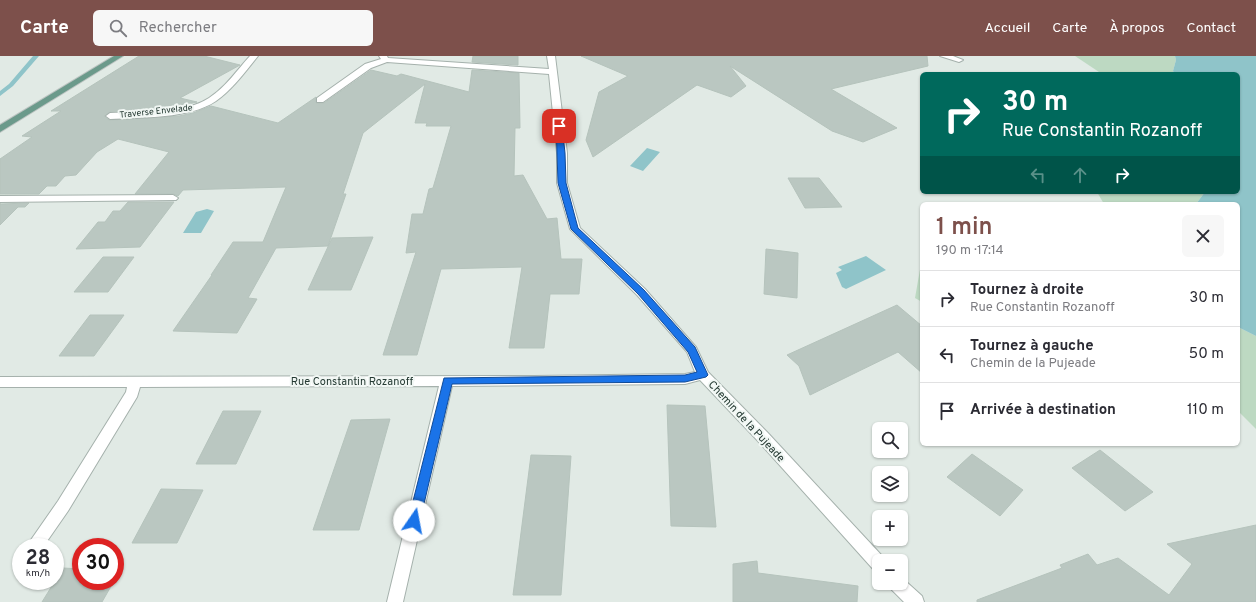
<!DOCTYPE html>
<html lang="fr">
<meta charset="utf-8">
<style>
:root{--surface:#fff;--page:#f7f7f7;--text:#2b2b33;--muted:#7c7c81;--line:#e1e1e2;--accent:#7d504b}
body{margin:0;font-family:Overpass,sans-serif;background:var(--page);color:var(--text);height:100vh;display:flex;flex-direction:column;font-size:15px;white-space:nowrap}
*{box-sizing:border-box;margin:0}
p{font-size:13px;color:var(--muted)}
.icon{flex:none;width:22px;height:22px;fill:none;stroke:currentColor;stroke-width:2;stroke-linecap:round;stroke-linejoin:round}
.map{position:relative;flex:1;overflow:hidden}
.side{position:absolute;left:920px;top:146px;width:320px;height:244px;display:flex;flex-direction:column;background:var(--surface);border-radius:6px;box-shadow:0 1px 3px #0004}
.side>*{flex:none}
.guide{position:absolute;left:920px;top:16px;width:320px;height:122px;border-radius:6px;box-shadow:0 1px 3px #0004;background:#00695c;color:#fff;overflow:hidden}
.controls{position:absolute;left:872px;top:366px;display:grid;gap:8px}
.controls a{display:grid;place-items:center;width:36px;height:36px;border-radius:6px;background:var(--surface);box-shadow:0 1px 3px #0004;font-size:20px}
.speed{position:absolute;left:12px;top:482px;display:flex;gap:8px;font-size:20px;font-weight:700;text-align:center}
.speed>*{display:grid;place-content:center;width:52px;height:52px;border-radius:50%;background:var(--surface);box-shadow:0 1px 3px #0004;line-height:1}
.speed small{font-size:10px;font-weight:400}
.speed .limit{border:6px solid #d22;background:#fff;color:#111}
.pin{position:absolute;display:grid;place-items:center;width:34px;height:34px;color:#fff;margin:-17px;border-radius:8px;box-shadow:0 2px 6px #0006}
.me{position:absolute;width:44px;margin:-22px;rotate:12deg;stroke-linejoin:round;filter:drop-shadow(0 0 3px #0008)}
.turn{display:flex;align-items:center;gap:14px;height:84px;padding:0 16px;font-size:18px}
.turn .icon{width:52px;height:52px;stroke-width:2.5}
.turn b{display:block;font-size:28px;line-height:34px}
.lanes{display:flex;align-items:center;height:38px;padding:0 16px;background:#0003;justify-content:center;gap:20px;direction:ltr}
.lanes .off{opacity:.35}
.round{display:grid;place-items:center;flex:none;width:42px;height:42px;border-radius:6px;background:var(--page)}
.overview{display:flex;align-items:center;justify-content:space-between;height:68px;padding:0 16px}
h1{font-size:24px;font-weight:600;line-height:30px;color:var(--accent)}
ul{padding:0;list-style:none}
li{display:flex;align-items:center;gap:12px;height:56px;padding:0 16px;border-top:1px solid var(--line)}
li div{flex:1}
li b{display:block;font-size:15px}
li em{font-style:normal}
header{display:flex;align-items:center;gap:24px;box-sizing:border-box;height:56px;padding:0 20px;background:var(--accent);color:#fff}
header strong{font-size:19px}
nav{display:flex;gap:22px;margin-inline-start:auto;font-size:14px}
.search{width:280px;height:36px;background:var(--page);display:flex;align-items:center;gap:10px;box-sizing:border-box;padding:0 14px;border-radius:6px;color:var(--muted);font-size:15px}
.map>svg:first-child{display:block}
.green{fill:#bdd9c2}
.water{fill:#8fc4c9}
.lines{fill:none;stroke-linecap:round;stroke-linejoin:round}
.stream{fill:#8fc4c9;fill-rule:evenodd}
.building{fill:#bac7c1;stroke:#b5c3bc}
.minor-casing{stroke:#a5b1ac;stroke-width:2}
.major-casing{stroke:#bdc4c2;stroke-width:2}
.minor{fill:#fff;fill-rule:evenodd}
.major{fill:#6b9a8b;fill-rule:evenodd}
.route{fill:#1a73e8;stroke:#114b97}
.labels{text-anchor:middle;stroke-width:4;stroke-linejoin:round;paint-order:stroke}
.far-street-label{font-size:9px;fill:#243932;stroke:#f1f7f4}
.street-label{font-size:11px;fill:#243932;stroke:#f1f7f4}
</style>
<header>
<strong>Carte</strong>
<div class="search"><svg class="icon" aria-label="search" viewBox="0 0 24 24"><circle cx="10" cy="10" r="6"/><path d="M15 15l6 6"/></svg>Rechercher</div>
<nav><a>Accueil</a><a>Carte</a><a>À propos</a><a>Contact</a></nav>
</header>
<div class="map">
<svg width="1256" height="546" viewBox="0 0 1256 546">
<rect width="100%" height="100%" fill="#e1eae5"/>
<path class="green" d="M1075,0h100l1,4 -3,11 2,3h-73z
M1097,136h108l-9,12h-92z
M922,202v44l-7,-4z
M1238,271l18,9v93l-18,-18z"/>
<path class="water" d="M1175,0h81v280l-18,-9v-123h-42l9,-12h33v-118h-63l-2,-3 3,-11z
M647,92l13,4 -17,19 -13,-5z
M207,153l7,2 -13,22h-18l13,-21z
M866,200l20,14 -40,19 -4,-2 -6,-14 6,-3 -4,-3z"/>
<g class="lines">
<path class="stream" d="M33,0h6l-26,30 -13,10v-5l9,-7z"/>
</g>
<path class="building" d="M139,0h65l36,9 -60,33 17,4 -36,8 -51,2 -6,4 5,4 70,-4 14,-3 18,-7 67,17 38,-26v6h8l47,-33 26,6 4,-2 68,18 3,-22 47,3 1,55h-5l-1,48 9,-1 24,44 10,-1 4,41h21l-3,35h-29l-6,54h-35l13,-81 -81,2 -24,86h-34l33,-103 -10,1 6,-39h11l6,-25 4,-1 18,-62h-25l1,-3h-12l10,-39 -62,49 -20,61h3l-18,52 -52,2 -28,50 9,1 -20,34 -64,-2 39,-56h-1l22,-33h30l23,-55 -103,3 -5,6 -5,-2h-38l34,-42 -51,-13 -21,13 -21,23 -11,1 -9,10h-9l-8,8h-39v-35l32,-22 -10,-1 39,-25h-10z
M473,0h45v9l-46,-3z
M581,0h346l1,10 -97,23 66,39 -34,14 -31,-11 -102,-65 16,20 -15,11 -34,-12 -104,72 -7,-17 13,-48 29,-16z
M788,122h31l23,29 -37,1z
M128,146h46l-34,45 -64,2 22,-27h7l8,-11h7z
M0,147v1l29,-1 -4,4h-7l-18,18z
M373,181l-22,53h-43l24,-52z
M766,193l32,4 -1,45 -33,-4z
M103,201h31l-26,35h-34z
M897,249l25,21v47l-24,-21 -88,43 -11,-29 -12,-11z
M90,259h34l-30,41h-35z
M667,349l38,1 11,121 -45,-1z
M223,355h38l-25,53h-40z
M390,363l-31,111h-46l38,-110z
M1100,394l53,42 -28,19 -53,-43z
M972,398l51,36 -23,26 -53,-39z
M531,399l40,1 -10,139h-48z
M161,433l42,1 -26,53h-45z
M1256,469v77h-279v-2l85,-32 -2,-3 28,-11 9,11 21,-7 51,37 23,-31 -25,-20z
M757,505l1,12 100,13 -1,16h-124v-38z
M63,512l18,1v12h33l-12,21h-60z"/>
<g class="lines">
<g class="minor-casing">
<path id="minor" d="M250,0h8c-12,15 -26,34 -42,45 -26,18 -75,16 -106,18l-4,-3 4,-3c29,-1 75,1 99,-15 17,-11 28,-28 41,-42z
M379,0h8l1,2 161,11 -2,-13h8l12,97v30l13,45 65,61 51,58 12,25 59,60 118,127 1,2h-7v11l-6,-3 -116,-129 -57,-60 -15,4 -233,2 -49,216h-16l52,-216 -299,1 -3,10 -69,114 -25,36h-17l32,-46 68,-109 1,-5h-127v-10l534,-1 151,-2 10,-2 -8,-20 -50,-57 -67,-66 -13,-46v-30l-8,-79 -162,-12 -16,6 -48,34h-6v-4l48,-34 16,-5z
M940,0h13l10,4 -4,2z
M173,139l5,3 -2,2 -176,2v-6z
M901,521l21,19 2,6h-20l-13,-13 -2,-6h12z"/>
</g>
<g class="major-casing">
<path id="major" d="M114,0h9l-123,76v-7z"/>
</g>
<use href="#minor" class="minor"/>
<use href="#major" class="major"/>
</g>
<path class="route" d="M556,68l6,2 3,27 1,30 12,45 66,62 51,57 13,28 -2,2 -21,5 -233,2 -32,137 -2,4 -4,2 -4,-2 -2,-4 36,-143 241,-3 12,-3 -9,-20 -50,-58 -67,-65 -13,-46z"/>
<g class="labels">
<g class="far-street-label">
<text transform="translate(156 55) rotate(-6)" y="3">Traverse Envelade</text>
</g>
<g class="street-label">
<text x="352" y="329">Rue Constantin Rozanoff</text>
<text transform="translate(747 365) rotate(47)" y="4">Chemin de la Pujeade</text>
</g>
</g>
</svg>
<div class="controls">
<a><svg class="icon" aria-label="search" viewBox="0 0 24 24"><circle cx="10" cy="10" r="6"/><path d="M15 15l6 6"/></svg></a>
<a><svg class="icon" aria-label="layers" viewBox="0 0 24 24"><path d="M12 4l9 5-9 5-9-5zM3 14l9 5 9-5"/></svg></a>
<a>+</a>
<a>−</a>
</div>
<div class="speed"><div>28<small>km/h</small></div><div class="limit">30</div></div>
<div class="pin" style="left:559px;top:70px;background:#d93025"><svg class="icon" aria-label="arrive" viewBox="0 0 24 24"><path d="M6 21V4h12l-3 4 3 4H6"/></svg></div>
<svg class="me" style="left:414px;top:465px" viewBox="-20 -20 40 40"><circle r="19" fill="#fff"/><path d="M0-13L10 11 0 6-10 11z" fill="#1a73e8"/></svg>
<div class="guide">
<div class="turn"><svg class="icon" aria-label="right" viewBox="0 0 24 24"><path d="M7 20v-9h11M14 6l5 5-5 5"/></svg><div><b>30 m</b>Rue Constantin Rozanoff</div></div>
<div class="lanes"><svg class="icon off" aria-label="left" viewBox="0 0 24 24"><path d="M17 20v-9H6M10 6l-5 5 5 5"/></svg><svg class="icon off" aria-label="ahead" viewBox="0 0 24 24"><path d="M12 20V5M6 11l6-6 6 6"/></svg><svg class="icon" aria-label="right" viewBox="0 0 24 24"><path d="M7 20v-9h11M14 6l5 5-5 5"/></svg></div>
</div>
<section class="side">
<div class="overview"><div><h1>1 min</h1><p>190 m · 17:14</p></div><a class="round"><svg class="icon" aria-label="close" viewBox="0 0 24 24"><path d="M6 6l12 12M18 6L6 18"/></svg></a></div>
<ul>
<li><svg class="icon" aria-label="right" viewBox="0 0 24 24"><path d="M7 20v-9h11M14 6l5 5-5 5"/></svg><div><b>Tournez à droite</b><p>Rue Constantin Rozanoff</p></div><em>30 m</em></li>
<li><svg class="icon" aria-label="left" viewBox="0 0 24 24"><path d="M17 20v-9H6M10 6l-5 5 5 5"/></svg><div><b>Tournez à gauche</b><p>Chemin de la Pujeade</p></div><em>50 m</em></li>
<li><svg class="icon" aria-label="arrive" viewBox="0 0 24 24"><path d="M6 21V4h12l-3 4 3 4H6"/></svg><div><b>Arrivée à destination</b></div><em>110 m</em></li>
</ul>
</section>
</div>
